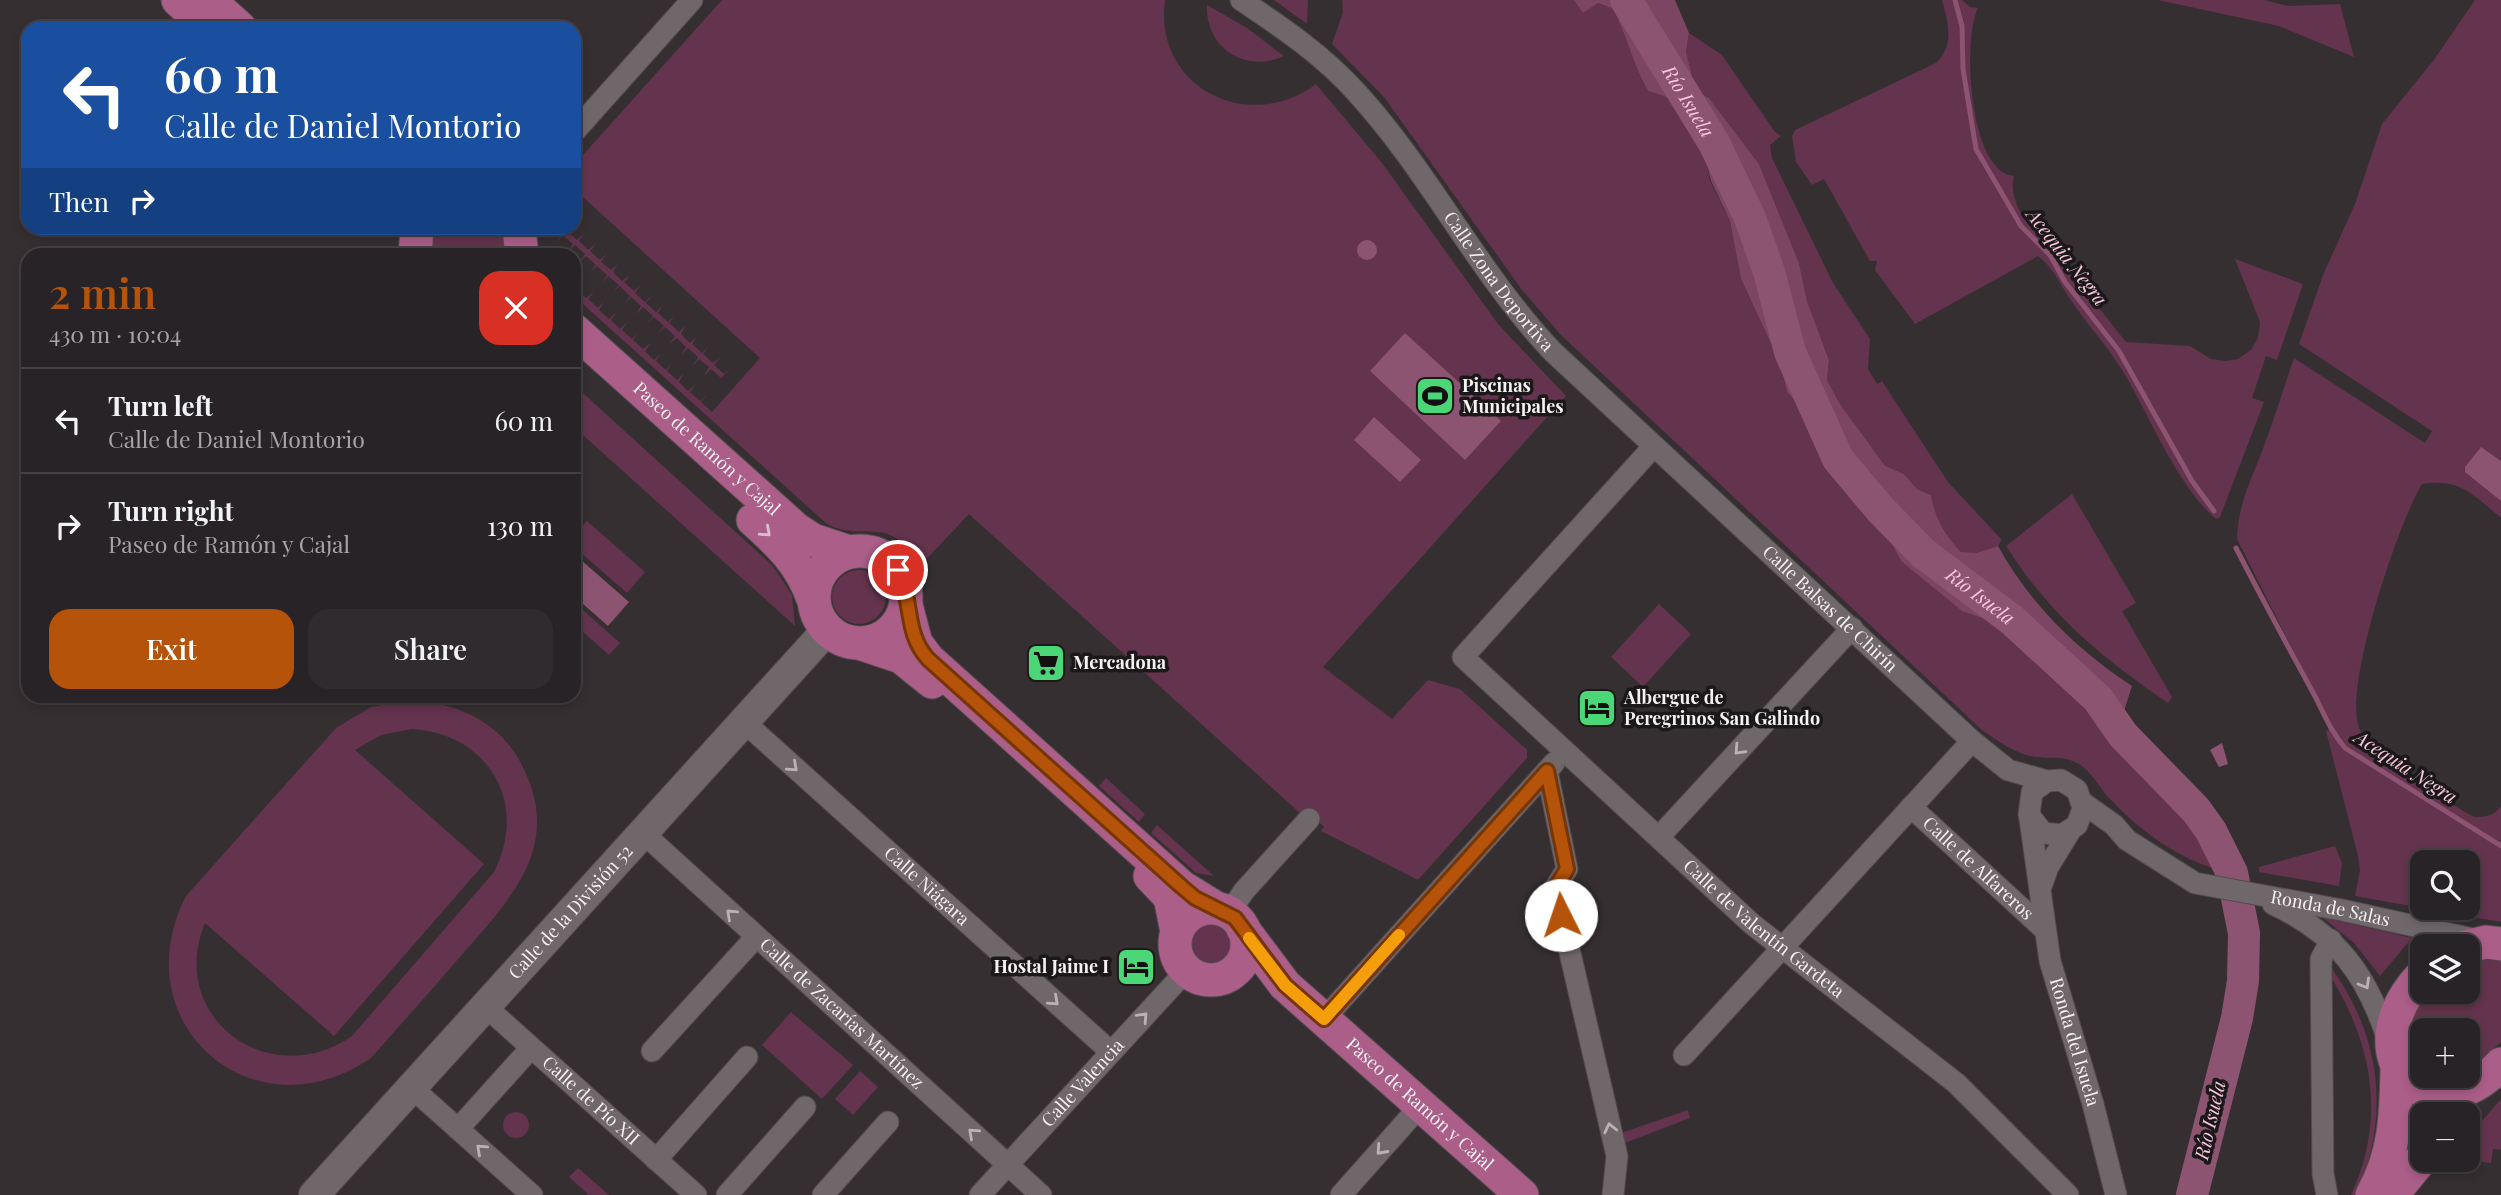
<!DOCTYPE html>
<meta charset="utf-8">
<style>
:root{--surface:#282326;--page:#302b2e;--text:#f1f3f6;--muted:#a5a4a7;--line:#444043;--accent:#b45309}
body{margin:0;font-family:"Playfair Display",serif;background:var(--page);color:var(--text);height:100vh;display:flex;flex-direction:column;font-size:26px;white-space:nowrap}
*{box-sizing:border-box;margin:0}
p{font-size:23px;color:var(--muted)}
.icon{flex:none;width:38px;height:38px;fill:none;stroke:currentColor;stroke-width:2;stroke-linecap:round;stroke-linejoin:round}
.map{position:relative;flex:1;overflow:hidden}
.panel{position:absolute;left:21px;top:248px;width:560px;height:455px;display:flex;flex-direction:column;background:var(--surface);border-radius:21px;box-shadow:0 4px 10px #0003,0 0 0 2px var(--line)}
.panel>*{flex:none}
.banner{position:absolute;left:21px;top:21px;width:560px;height:214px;border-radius:21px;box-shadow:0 4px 10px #0003,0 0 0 2px var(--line);background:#1a4fa0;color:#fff;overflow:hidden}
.tools{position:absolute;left:2410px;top:850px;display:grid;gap:14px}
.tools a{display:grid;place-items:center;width:70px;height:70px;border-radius:14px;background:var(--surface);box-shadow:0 4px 10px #0003,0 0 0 2px var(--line);font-size:35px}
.pin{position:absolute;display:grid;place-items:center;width:60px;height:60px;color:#fff;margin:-30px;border:4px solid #fff;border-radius:50%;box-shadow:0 2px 7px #0007}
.me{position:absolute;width:77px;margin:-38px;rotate:356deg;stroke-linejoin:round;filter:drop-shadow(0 0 5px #0008)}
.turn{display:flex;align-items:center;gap:24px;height:147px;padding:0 28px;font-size:32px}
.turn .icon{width:91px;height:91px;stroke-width:2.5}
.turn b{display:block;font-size:49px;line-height:60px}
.then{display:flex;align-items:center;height:66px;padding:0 28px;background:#0003;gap:14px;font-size:26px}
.round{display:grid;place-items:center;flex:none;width:74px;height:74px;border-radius:21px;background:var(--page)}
.overview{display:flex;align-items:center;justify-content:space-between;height:119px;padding:0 28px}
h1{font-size:42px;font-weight:600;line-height:52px;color:var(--accent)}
.cta{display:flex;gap:14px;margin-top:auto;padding:14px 28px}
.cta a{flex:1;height:80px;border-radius:21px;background:var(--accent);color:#fff;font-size:28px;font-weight:600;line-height:80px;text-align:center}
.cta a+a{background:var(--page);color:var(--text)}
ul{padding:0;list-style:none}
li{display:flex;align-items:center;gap:21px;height:105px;padding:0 28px;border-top:2px solid var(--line)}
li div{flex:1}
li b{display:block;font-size:26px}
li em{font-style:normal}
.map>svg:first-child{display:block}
.green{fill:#64334d;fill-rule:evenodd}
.forest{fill:#7c4562}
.water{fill:#8d5471}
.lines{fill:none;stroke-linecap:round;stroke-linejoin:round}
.stream{stroke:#8d5471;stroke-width:5}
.river{stroke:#8d5471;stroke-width:32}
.street-casing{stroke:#524b4e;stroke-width:23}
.secondary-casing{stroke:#524b4e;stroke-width:32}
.primary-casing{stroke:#524b4e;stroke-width:35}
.street{stroke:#70676b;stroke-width:21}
.secondary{stroke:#70676b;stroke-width:30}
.primary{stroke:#ab5e88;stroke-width:33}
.oneway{stroke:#dcbece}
.oneway2{stroke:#bab3b6}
.route-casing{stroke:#753606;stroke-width:18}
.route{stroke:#b45309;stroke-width:12}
.slow{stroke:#f59e0b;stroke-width:12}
.labels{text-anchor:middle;stroke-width:7;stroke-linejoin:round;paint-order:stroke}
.street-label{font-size:18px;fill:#f6f1f3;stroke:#1b1819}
.poi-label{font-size:18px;font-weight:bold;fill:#f6f1f3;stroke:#1b1819;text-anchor:start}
.water-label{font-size:19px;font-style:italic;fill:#fac5de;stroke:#1b1819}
</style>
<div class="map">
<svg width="2501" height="1195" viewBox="0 0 2501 1195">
<rect width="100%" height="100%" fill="#362f32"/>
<path class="green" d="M722,0h443c-12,87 84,135 151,84l66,79 116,161 68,72 -243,271 69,52 36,-39 32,9 67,61v8l-109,122 -97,-49 3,-4 -18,-17 -5,4 -332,-300 -49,52c-32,-55 -54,-22 -93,-42l-253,-228v-9l8,-6 -6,8 10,9 8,-6 -6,7 10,9 6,-7 -5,9 10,9 8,-7 -6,8 9,9 7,-7 -5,8 10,9 6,-7 -5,8 10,9 8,-6 -6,8 9,9 7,-7 -5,8 10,9 6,-7 -5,8 10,9 7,-7 -5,9 9,9 8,-7 -6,8 10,9 7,-6 -6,7 11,10 48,-54 -186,-169v-24z
M1274,0h34l-1,24z
M1342,0h232l9,12 15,-9 15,6c14,27 20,56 35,82l24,8 17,12 19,32 -2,18 4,20 20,40 11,58 39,84 7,29 27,29 32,68 34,33 21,39 79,55 11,5 36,32 17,6 49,43 22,37 55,57 30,35 20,39c-41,-10 -82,-41 -111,-72 -11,-12 -17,-27 -32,-35 -15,-8 -27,-4 -42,-6 -20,-3 -36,-16 -52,-26l-423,-397 -38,-44 -138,-193 -52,-53 11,-32z
M1942,0h20l8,7 8,1c-16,32 -9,164 36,168 -6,22 10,48 30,61 7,5 14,3 20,9l7,27 55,69 64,4 21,13 15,2 12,-2 13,-9 7,-12 2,-16 -25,-63 68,25 -26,76 -11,-4 -14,42 12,4 -44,115 -4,2c-37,-31 -65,-99 -89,-141 -16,-28 -39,-52 -57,-79 -10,-15 -17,-32 -32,-43l-123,68 -40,-54 2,-9h-7l-46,-82 -12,6 -16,-23 -4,-26 3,-6 141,-67c19,-18 12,-40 6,-63z
M2158,0h106l24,6 52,-2 14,53 -75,-31z
M2475,0h26v518c-28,-23 -40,-40 -79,-34 -23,37 -81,208 -62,246 19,37 79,66 114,87 12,0 20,-1 27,-11v116l-76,-14h43v-45h-46v45l-67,-12 5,-26 -2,-14 -32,-125 6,-3 -95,-189c1,-36 15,-60 27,-93 11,-29 20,-59 30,-88l131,85 7,-12 -133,-87 24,-69 32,-71 27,-80 51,-63z
M1207,5l40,23 37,28c-38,18 -79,-8 -77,-51z
M1689,33l33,22 53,77 6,4 -11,9 2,13 61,125 37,56 -2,30 9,15 5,-3 66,101 54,58 -4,6 -22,7h-15c-16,-18 -26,-35 -30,-58l-14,-6 -13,-15 -19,-7 -45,-63 -13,-24 2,-20 -22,-59 -8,-38 -40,-99 -50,-66 -13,-7 -10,-39z
M436,228h65l5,27 -74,1v-21z
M555,228h15l-3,3 10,9 7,-7 -5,8 9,9 8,-6 -6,7 10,9 7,-7 -6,9 10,8 7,-6 -5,8 9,9 8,-6 -6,7 10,9 7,-7 -6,9 10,9 7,-7 -6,8 10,9 7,-7 -5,8 10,9 7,-7 -6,8 10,9 7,-7 -5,9 9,9 7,-7 -5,8 10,9 7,-7 -6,8 10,9 8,-6 -7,8 10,9 8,-7 -18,18 7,-7 -10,-9 -7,7 5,-9 -10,-8 -6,7 5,-9 -10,-9 -7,7 5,-8 -9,-9 -8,6 6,-8 -10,-9 -8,7 7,-8 -10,-9 -7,7 6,-8 -10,-9 -7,7 5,-8 -10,-9 -7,7 6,-8 -10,-10 -8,7 7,-8 -11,-9 -6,7 5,-8 -10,-9 -7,6 6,-7 -10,-9 -7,7 6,-9 -10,-9 -8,7 6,-8 -10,-9 -6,7 5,-8z
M574,385l199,181 19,29 3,31 -221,-199z
M2072,494l64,109 -14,8 50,86 -4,6c-68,-47 -117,-87 -162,-157z
M587,521l58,51 -18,21 -47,-41 -6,7v-24z
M832 597a27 27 0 1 1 54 0a27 27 0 1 1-54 0Z
M574,602l46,41 -11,12 -35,-31z
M1659,604l32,30 -48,53 -32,-30z
M411,700c43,3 84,19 107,58 49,85 -6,140 -59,200 -29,34 -59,67 -88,100 -118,81 -250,-35 -185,-162l150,-168 35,-21zM412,729c77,5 117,74 82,143l-142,164c-82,57 -186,-18 -147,-113l129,113 150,-172 -129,-114 26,-15z
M1106,778l39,36 -6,8 -40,-36z
M1157,825l57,51 -18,-3 -45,-40z
M2335,846l7,17 -3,23 -80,-14v-5z
M2322,917l90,21 -32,38 -26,-33z
M1189 944a22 22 0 1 1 44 0a22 22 0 1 1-44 0Z
M2477,959l24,2v81l-33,28v-39h-46v42c-28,-24 -10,-55 5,-81h41v-30z
M2327,962c54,71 64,151 30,233h-6c36,-77 21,-155 -24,-224z
M791,1012l62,53 -31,34 -60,-54z
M860,1071l18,16 -25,28 -18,-16z
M2501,1099v51l-8,-1 -2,14 -23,-3v-23z
M1688,1110l2,8 -65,25 -4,-10z
M503 1125a13 13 0 1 1 26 0a13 13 0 1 1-26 0Z
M578,1168l31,27h-20l-20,-18z"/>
<path class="forest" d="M1574,0h101l14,33 -3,19 10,39 13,7 50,66 40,99 8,38 22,59 -2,20 13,24 45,62 19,8 13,15 14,6c4,23 14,40 30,57l15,1 22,-7c32,58 79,104 134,140l-8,25 -25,5 -6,-14 -49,-43 -17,-6 -36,-32 -29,-10 -61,-50 -21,-39 -34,-33 -32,-68 -27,-29 -7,-29 -39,-84 -11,-58 -19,-40 -5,-20 1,-18 -18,-32 -17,-12 -24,-8c-15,-26 -21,-55 -35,-82l-15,-6 -15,10z"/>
<path class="water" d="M1357 250a10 10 0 1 1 20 0a10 10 0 1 1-20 0Z
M1405,333l96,88 -36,39 -95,-89z
M1374,417l47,43 -21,22 -46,-42z
M2481,447l20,14v40l-36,-29v-5z
M581,560l48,42 -21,24 -34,-30v-28z
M2222,743l6,21 -9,3 -9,-17z"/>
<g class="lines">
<path class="stream" d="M1955,0l7,26 1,43 13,80 45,77 29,29 15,27 54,69 73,130 22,30
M2236,548c24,47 49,93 74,139 13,23 18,41 35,61l156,98"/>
<path class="river" id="s1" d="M1626,0l88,143 36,75 19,54 21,80 48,107 42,50 43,44 89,67 86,79 25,36 73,75 15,21 21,42 12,60 -1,48 -6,37 -45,177"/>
<g class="street-casing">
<g id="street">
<path id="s2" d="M1241,0c42,28 82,55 116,93 73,80 121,180 196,259l419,389 36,29 39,11 14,-1 16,10 6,18 -6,17 -15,10 -19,-2 -14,-18 3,-23 15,-11"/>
<path d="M574,132l118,-132"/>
<path id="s3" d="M1654,446l-191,211 289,267 204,159 112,112"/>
<path id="s4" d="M743,721l368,331"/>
<path d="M1547,771l20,98 -12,19 62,268 -4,39"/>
<path id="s5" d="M2083,803l31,22 13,15 68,43 147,27 140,31"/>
<path id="s6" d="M1911,807l133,122"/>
<path id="s7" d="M2030,819l20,142 43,143 23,91"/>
<path id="s8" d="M642,832l399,363"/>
<path d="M1659,837l193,-209"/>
<path d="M2042,884l6,-17 22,-36"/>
<path d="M2273,904c65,31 94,70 116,139"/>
<path d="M1229,913l15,-22 65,-72"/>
<path id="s9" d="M485,1006l211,189"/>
<path d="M1324,1019l230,-256"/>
<path d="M652,1051l104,-114"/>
<path d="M1684,1055l288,-314"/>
<path d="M411,1087l121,108"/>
<path d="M458,1129l73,-81"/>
<path d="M656,1160l91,-103"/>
<path d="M727,1195l78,-88"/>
<path d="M823,1195l65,-73"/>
<path id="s10" d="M980,1195l207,-225"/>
<path d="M1341,1195l80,-90"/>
<path d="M2327,1195l-4,-21 -2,-215 10,-19"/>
</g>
</g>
<g class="secondary-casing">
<g id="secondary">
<path id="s11" d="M314,1195l513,-565"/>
</g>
</g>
<g class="primary-casing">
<g id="primary">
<path d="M178,0l31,28"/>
<path d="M209,0l31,28"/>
<path d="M519,228l3,28"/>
<path d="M415,256l2,-28"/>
<path id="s12" d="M574,330l222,199 17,11 36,12"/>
<path d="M753,520c27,24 48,44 60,79"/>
<circle cx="860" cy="597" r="46"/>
<path d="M906,605l10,38 12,16 254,228 34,21"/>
<path d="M862,644l39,13 31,25"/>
<path d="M1150,876l20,21 7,35"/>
<circle cx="1211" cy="944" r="36"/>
<path id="s13" d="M1243,929l42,56 237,210"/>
<path d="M2465,947l21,-5 15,2"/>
<path d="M2422,975c-76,81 7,166 79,89"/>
<path d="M2372,1195c23,-40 24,-80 25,-125"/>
<path d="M2392,1195l30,-37"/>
</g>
</g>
<use href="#street" class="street"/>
<use href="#secondary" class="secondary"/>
<use href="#primary" class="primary"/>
</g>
<defs><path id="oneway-chevron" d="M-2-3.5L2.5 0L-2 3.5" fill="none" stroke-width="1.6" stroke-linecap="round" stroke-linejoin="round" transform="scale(1.75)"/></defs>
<use class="oneway" href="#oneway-chevron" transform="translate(766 532) rotate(42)"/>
<g class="oneway2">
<use href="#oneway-chevron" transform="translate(1739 750) rotate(133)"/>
<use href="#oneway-chevron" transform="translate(793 767) rotate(42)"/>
<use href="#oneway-chevron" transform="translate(731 914) rotate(-137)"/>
<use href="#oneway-chevron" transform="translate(2365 984) rotate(60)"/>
<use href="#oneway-chevron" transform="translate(1054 1001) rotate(42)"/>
<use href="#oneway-chevron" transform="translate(1143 1017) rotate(-47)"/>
<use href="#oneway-chevron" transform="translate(1610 1128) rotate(-103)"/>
<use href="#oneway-chevron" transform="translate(973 1133) rotate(-138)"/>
<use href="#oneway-chevron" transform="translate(481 1149) rotate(-138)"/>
<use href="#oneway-chevron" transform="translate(1381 1150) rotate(132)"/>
</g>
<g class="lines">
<g class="route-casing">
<path id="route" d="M898,570c15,29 6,63 30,89l254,228 13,11 40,20 50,67 39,34 223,-248 20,98 -12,19 6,27"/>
</g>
<use href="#route" class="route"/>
<path class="slow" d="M1249,938l36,47 39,34 75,-84"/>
</g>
<defs>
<g id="stadium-square" transform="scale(2.0125)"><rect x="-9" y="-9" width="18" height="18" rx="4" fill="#4bd677" stroke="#1b1819"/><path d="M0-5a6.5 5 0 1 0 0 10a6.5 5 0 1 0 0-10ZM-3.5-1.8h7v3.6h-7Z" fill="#111"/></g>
<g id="supermarket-square" transform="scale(2.0125)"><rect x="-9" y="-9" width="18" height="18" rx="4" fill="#4bd677" stroke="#1b1819"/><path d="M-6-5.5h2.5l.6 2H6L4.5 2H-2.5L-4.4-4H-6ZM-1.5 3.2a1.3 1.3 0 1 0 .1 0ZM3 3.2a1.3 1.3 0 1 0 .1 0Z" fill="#111"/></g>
<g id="hotel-square" transform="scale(2.0125)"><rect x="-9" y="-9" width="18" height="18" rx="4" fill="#4bd677" stroke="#1b1819"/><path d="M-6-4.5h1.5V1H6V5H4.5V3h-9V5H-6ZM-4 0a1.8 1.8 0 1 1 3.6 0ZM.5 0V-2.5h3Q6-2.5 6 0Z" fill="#111"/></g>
</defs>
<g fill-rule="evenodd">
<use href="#stadium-square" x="1435" y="396"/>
<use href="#supermarket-square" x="1046" y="663"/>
<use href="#hotel-square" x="1597" y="708"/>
<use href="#hotel-square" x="1136" y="967"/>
</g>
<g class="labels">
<g class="street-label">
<text dy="6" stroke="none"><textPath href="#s2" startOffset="385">Calle Zona Deportiva</textPath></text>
<text dy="6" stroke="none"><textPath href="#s12" startOffset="178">Paseo de Ramón y Cajal</textPath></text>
<text dy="6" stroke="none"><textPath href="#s2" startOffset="852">Calle Balsas de Chirín</textPath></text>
<text dy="6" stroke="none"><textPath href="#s6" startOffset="91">Calle de Alfareros</textPath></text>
<text dy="6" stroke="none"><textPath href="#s4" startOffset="247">Calle Niágara</textPath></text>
<text dy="6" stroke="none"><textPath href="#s5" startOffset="276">Ronda de Salas</textPath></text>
<text dy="6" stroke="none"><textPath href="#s11" startOffset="382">Calle de la División 52</textPath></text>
<text dy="6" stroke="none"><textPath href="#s3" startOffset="690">Calle de Valentín Gardeta</textPath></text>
<text dy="6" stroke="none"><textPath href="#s8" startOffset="270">Calle de Zacarías Martínez</textPath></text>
<text dy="6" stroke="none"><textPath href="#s7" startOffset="228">Ronda del Isuela</textPath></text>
<text dy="6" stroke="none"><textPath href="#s10" startOffset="152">Calle Valencia</textPath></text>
<text dy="6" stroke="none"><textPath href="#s9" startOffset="142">Calle de Pío XII</textPath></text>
<text dy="6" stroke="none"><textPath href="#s13" startOffset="250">Paseo de Ramón y Cajal</textPath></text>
</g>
<g class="poi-label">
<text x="1462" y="392">Piscinas<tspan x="1462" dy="21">Municipales</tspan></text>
<text x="1073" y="669">Mercadona</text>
<text x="1624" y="704">Albergue de<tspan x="1624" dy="21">Peregrinos San Galindo</tspan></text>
<text x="1109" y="973" text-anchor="end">Hostal Jaime I</text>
</g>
<g class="water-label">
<text dy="7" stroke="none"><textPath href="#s1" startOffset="119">Río Isuela</textPath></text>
<text transform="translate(2067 257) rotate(52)" y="7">Acequia Negra</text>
<text dy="7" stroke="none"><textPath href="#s1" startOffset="707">Río Isuela</textPath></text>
<text transform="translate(2406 767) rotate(33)" y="7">Acequia Negra</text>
<text transform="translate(2210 1120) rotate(-77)" y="7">Río Isuela</text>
</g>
</g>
</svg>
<div class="tools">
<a><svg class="icon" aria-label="search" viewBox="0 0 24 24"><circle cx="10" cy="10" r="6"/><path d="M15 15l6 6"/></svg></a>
<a><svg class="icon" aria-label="layers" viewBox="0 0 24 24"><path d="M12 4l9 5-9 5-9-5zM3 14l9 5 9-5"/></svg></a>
<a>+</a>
<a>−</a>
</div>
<div class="pin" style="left:898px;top:570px;background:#d93025"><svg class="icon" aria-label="arrive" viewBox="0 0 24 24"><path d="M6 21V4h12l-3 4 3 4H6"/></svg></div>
<svg class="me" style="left:1561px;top:915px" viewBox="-20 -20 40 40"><circle r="19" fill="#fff"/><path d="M0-13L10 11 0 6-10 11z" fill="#b45309"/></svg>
<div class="banner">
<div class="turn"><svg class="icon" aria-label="left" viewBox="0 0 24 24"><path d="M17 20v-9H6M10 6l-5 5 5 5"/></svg><div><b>60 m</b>Calle de Daniel Montorio</div></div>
<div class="then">Then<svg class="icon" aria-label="right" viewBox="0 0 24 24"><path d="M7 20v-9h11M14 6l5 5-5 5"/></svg></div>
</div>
<section class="panel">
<div class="overview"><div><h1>2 min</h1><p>430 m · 10:04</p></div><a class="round" style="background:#d93025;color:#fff"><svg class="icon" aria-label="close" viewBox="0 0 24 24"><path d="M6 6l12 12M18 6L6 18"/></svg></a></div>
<ul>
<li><svg class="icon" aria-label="left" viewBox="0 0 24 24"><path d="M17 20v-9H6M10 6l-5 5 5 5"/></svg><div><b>Turn left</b><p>Calle de Daniel Montorio</p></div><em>60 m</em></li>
<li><svg class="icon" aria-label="right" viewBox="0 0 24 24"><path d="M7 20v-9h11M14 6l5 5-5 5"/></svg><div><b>Turn right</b><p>Paseo de Ramón y Cajal</p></div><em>130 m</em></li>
</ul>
<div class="cta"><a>Exit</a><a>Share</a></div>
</section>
</div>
